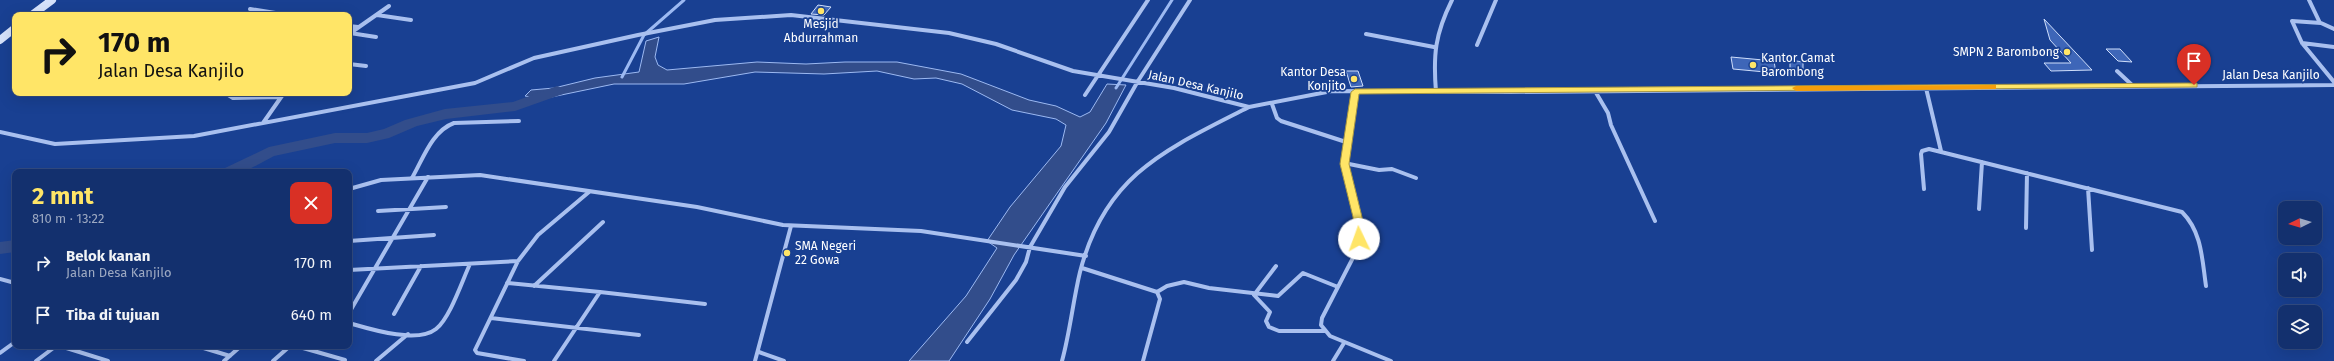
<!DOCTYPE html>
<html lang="id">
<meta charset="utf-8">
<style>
:root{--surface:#13306e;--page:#203c76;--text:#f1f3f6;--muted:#9da9c2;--line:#324b81;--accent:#ffe567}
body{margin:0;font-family:"Fira Sans",sans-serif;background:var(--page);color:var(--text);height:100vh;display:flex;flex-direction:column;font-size:15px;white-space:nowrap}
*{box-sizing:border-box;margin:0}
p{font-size:13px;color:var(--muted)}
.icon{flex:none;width:22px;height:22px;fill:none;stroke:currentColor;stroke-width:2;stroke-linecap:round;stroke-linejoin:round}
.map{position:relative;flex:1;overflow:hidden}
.sheet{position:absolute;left:12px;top:169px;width:340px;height:180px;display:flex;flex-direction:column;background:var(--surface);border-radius:8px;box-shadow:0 4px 16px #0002,0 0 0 1px var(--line)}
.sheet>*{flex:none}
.banner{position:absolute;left:12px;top:12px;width:340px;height:84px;border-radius:8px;box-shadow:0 4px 16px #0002,0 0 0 1px var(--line);background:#ffe567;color:#111;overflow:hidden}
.needle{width:26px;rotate:265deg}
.tools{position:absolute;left:2278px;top:201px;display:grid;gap:8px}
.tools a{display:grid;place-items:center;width:44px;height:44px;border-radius:8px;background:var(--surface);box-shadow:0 4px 16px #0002,0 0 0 1px var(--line);font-size:20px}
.pin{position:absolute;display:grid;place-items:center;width:34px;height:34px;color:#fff;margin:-41px -17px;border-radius:50% 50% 50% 0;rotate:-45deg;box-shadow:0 0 4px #0007}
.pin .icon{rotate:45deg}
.me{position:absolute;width:44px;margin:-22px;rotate:357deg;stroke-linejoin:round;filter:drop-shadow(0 0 3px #0008)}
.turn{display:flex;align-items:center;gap:14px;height:84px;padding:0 20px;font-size:18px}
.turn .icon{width:52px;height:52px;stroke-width:2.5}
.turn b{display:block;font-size:28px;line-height:34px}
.round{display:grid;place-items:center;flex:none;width:42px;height:42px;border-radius:8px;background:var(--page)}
.summary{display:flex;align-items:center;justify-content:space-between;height:68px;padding:0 20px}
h1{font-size:24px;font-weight:700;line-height:30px;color:var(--accent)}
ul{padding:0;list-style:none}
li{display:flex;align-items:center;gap:12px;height:52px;padding:0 20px}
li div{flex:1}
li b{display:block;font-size:15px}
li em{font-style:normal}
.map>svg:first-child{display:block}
.water{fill:#324d8b;stroke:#9cb9f2}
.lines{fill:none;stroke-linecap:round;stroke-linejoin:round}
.stream{stroke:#9cb9f2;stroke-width:3}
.river{fill:#324d8b;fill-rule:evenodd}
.building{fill:#3e66b8;stroke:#cfdefb}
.street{stroke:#a9c0ef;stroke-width:4}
.secondary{stroke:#d6e2fb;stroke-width:8}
.route{fill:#ffe567;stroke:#a69543}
.slow{fill:#f59e0b}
.poi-dot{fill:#ffe567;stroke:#194092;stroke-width:1.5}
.labels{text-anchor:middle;stroke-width:3.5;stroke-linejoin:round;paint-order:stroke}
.poi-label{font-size:12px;fill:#fff;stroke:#194092;text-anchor:end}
.street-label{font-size:12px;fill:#fff;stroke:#194092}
</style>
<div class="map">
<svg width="2334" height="361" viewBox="0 0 2334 361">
<rect width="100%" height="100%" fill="#194092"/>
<path class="water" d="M659,37l-4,20 3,8 9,5 90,-8 49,2 39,-2h52l64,12 68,26 27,6 24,11 10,-5 17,-28 19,1 -20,38 -92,132 -24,44 -41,62h-40l57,-65 31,-48 -10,-7 23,-34 51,-61 5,-21 -10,-6 -44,-9 -50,-26 -26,-6 -22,1 -37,-8 -53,3 -69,-2 -71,12h-70l-72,15 -17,-3 6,-6 23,-2 41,-10 44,-6 7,-31z"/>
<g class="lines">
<path class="stream" d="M622,77l22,-42 40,-35
M1116,88l56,-88"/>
<path class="river" d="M557,86l6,2 2,3 -2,3 -48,17 -69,8 -29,7 -28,12 -22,5h-32l-61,13 -30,16h-21l2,-4 44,-21 66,-14h32l17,-4 21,-9 40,-11 68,-7z
M15,240v12l-15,2v-12z"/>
</g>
<path class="building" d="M818,5l13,2 -7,8 -13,-1z
M2044,19l48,51 -41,1 -7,-8h27l-21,-23z
M2106,49h14l12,13 -14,-1z
M1731,57l43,4 2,12 -43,-4z
M1790,60l13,2v12l-13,-3z
M1346,71h12l5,15 -12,1z"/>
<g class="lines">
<path class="street" d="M2309,0l11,23
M250,9l38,6
M377,15l34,5
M349,26l9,1
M2334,29l-13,-6 -29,-2 10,22 32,39
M350,33l26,4
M349,34l40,-28
M1366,34l68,13
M2302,43l32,4
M1477,45l19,-45
M349,64l17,2
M2117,71l15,14
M1926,88l15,63
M1595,91l13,22 3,12 44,96
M1355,92l-11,71 14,54v31l-36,70 -1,7 9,11 61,25
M1436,92c-3,-37 -1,-58 16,-92
M225,93l8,5 48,-1
M1085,95l63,-95
M1272,104l5,14 4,3 65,21
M263,123l21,-30
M0,132l55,12 139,-8 281,-53 59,-25 104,-23 77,-15 76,-5 158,18 47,11 77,27 101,17 75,19 83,-16 178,1 824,-7
M1344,163l35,7 13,-1 24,9
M412,178c11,-19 20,-47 42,-55l65,-2
M2088,188l4,62
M349,189l32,-9 99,-5 217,32 86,18 138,6 165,25
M1924,189l-3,-35 1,-3 7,-2 253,63c20,20 20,47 24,74
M1979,209l3,-47
M378,211l68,-4
M2026,228l1,-55
M349,241l85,-6
M1082,268l75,24 3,7 -17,62
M349,270l169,-9
M0,279l15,4
M507,283l93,9 -46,69
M534,286l69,-64
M600,292l105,12
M1157,292l10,-6 17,-4 25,6 69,8 25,-23 35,14
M1254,295l16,17 -4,9 3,6 10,4h46
M1254,295l22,-29
M349,313l79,-136
M394,314l27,-48
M491,318l148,17
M349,323c21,6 68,21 87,6 14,-11 26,-48 34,-65
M967,342l49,-62 10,-18 4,-15 35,-60 44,-55 29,-51 52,-81
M60,346l48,15
M197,346l33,10
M296,346l49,14
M759,352l25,9
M0,353l15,-11
M36,361l20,-15
M224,361l17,-15
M273,361l17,-15
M376,361l32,-27
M524,361l-47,-8 -2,-3 43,-89 20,-26 51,-43
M755,361l36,-135
M1062,361c8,-29 11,-60 18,-89 25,-98 87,-123 169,-165
M1333,361l11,-18"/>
<path class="secondary" d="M32,15l20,-15
M0,40l15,-12"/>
</g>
<path class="route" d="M2194,83h3v4l-838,7 -10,70 13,53 2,22 -5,3 -5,-3 -1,-22 -13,-53 11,-72 4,-3z"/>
<path class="slow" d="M1994,85h2v4l-200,2 -4,-3 4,-2z"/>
<g class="poi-dot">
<circle cx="821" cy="11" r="4"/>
<circle cx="2067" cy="52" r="4"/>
<circle cx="1753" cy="65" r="4"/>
<circle cx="1354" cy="79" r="4"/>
<circle cx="787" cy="253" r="4"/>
</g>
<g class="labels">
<g class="poi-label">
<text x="821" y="28" text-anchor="middle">Mesjid<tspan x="821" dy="14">Abdurrahman</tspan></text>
<text x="2059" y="56">SMPN 2 Barombong</text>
<text x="1761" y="62" text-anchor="start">Kantor Camat<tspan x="1761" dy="14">Barombong</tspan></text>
<text x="1346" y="76">Kantor Desa<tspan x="1346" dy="14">Konjito</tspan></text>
<text x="795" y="250" text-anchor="start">SMA Negeri<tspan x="795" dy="14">22 Gowa</tspan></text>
</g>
<g class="street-label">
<text x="2271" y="79">Jalan Desa Kanjilo</text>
<text transform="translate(1196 85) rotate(13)" y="4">Jalan Desa Kanjilo</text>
</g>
</g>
</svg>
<div class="tools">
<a><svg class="needle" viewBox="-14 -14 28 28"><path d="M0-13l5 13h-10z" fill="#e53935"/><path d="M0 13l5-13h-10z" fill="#9da9c2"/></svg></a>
<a><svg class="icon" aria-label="sound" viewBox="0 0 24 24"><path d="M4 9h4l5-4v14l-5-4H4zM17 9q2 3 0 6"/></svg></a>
<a><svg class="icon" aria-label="layers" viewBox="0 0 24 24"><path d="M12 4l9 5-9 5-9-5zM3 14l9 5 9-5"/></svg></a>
</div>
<div class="pin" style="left:2194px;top:85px;background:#d93025"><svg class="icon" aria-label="arrive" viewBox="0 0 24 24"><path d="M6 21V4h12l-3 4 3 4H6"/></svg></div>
<svg class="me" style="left:1359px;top:239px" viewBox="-20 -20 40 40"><circle r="19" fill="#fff"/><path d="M0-13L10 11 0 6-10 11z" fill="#ffe567"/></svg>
<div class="banner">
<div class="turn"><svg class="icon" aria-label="right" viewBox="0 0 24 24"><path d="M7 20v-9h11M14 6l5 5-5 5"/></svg><div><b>170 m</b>Jalan Desa Kanjilo</div></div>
</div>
<section class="sheet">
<div class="summary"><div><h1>2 mnt</h1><p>810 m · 13:22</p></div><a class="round" style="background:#d93025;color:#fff"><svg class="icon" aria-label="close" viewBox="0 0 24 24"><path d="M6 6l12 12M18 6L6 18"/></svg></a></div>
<ul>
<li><svg class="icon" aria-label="right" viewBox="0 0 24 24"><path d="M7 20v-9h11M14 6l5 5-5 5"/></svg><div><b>Belok kanan</b><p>Jalan Desa Kanjilo</p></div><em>170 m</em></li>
<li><svg class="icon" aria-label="arrive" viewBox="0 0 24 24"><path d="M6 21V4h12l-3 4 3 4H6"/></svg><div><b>Tiba di tujuan</b></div><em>640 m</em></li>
</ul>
</section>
</div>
